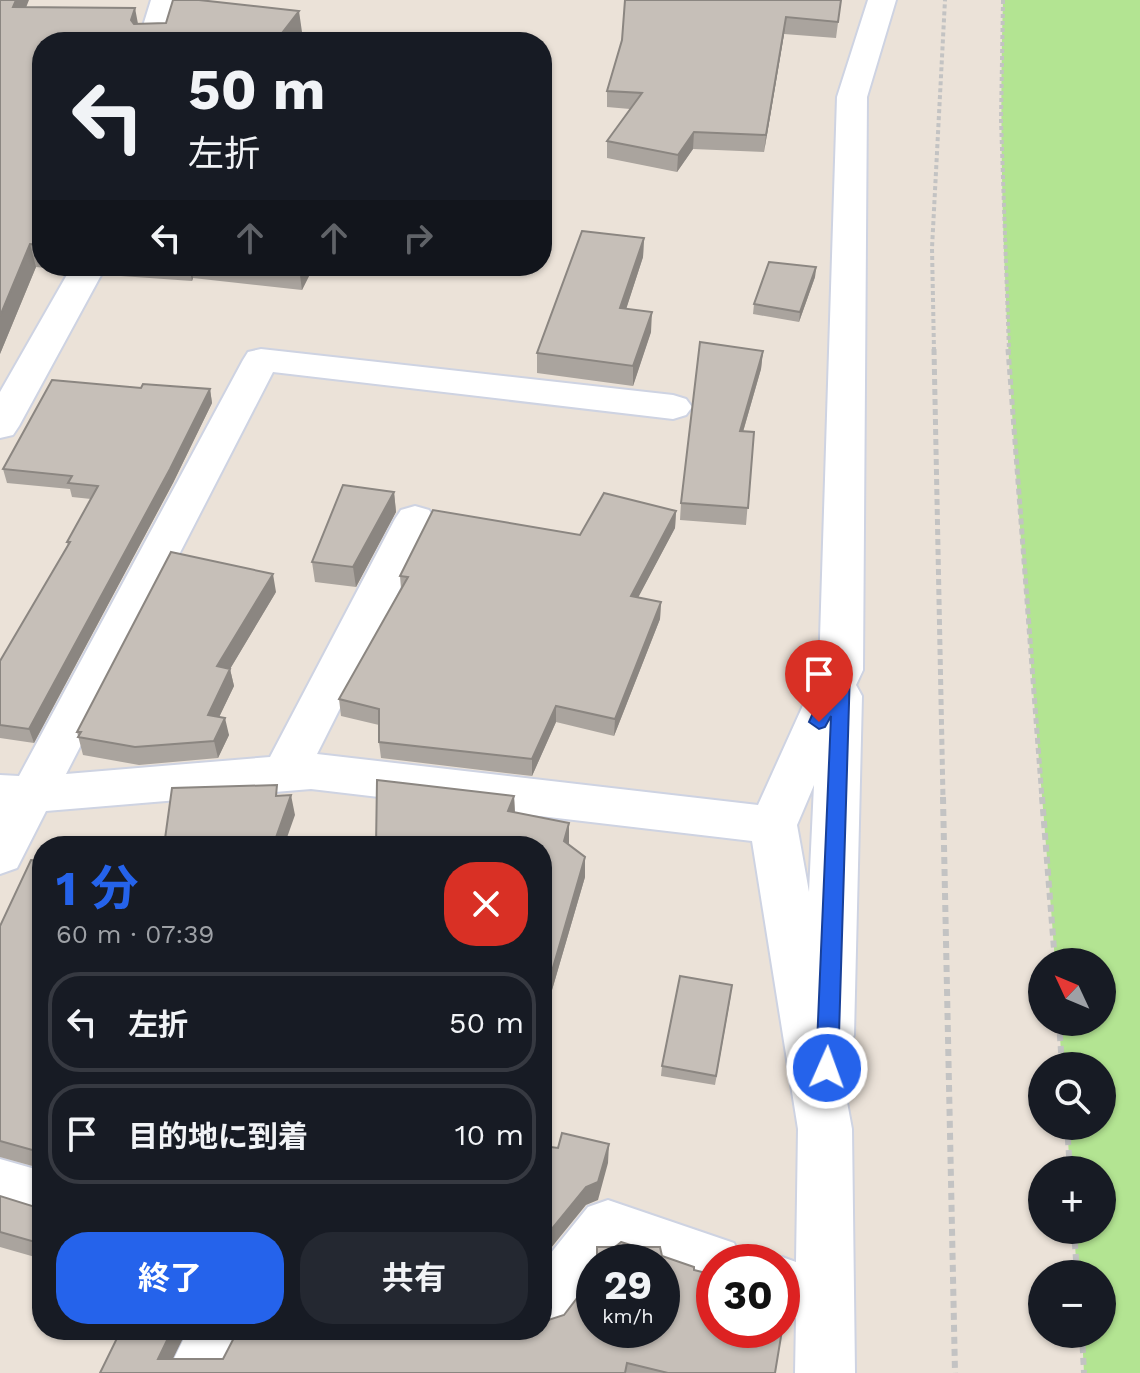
<!DOCTYPE html>
<html lang="ja">
<meta charset="utf-8">
<style>
:root{--surface:#171b24;--page:#242831;--text:#f1f3f6;--muted:#9ea1a6;--line:#363941;--accent:#2563eb}
body{margin:0;font-family:"Work Sans","Noto Sans JP",sans-serif;background:var(--page);color:var(--text);height:100vh;display:flex;flex-direction:column;font-size:30px;white-space:nowrap}
*{box-sizing:border-box;margin:0}
p{font-size:26px;color:var(--muted)}
.icon{flex:none;width:44px;height:44px;fill:none;stroke:currentColor;stroke-width:2;stroke-linecap:round;stroke-linejoin:round}
.map{position:relative;flex:1;overflow:hidden}
.panel{position:absolute;left:32px;top:836px;width:520px;height:504px;display:flex;flex-direction:column;background:var(--surface);border-radius:32px;box-shadow:0 2px 6px #0004}
.panel>*{flex:none}
.banner{position:absolute;left:32px;top:32px;width:520px;height:244px;border-radius:32px;box-shadow:0 2px 6px #0004;background:#171b24;color:var(--text);overflow:hidden}
.needle{width:52px;rotate:314deg}
.fabs{position:absolute;left:1028px;top:948px;display:grid;gap:16px}
.fabs a{display:grid;place-items:center;width:88px;height:88px;border-radius:50%;background:var(--surface);box-shadow:0 2px 6px #0004;font-size:40px}
.speed{position:absolute;left:576px;top:1244px;display:flex;gap:16px;font-size:40px;font-weight:700;text-align:center}
.speed>*{display:grid;place-content:center;width:104px;height:104px;border-radius:50%;background:var(--surface);box-shadow:0 2px 6px #0004;line-height:1}
.speed small{font-size:20px;font-weight:400}
.speed .limit{border:12px solid #d22;background:#fff;color:#111}
.pin{position:absolute;display:grid;place-items:center;width:68px;height:68px;color:#fff;margin:-82px -34px;border-radius:50% 50% 50% 0;rotate:-45deg;box-shadow:0 0 8px #0007}
.pin .icon{rotate:45deg}
.me{position:absolute;width:88px;margin:-44px;rotate:2deg;stroke-linejoin:round;filter:drop-shadow(0 0 6px #0008)}
.turn{display:flex;align-items:center;gap:28px;height:168px;padding:0 24px;font-size:36px}
.turn .icon{width:104px;height:104px;stroke-width:2.5}
.turn b{display:block;font-size:56px;line-height:68px}
.lanes{display:flex;align-items:center;height:76px;padding:0 24px;background:#0003;justify-content:center;gap:40px;direction:ltr}
.lanes .off{opacity:.35}
.round{display:grid;place-items:center;flex:none;width:84px;height:84px;border-radius:32px;background:var(--page)}
.headline{display:flex;align-items:center;justify-content:space-between;height:136px;padding:0 24px}
h1{font-size:48px;font-weight:700;line-height:60px;color:var(--accent)}
.action{display:flex;gap:16px;margin-top:auto;padding:16px 24px}
.action a{flex:1;height:92px;border-radius:32px;background:var(--accent);color:#fff;font-size:32px;font-weight:700;line-height:92px;text-align:center}
.action a+a{background:var(--page);color:var(--text)}
ul{padding:0;list-style:none}
li{display:flex;align-items:center;gap:24px;height:100px;margin:0 16px 12px;padding:0 8px;border:4px solid var(--line);border-radius:32px}
li div{flex:1}
li b{display:block;font-size:30px}
li em{font-style:normal}
.map>svg:first-child{display:block}
.green{fill:#b3e492}
.lines{fill:none;stroke-linecap:round;stroke-linejoin:round}
.minor-casing{stroke:#ced3e2;stroke-width:4}
.path-far2{stroke:#c3c3c3;stroke-width:4;stroke-dasharray:4 3;stroke-linecap:butt}
.path-far1{stroke:#c3c3c3;stroke-width:5;stroke-dasharray:6 4;stroke-linecap:butt}
.path{stroke:#c3c3c3;stroke-width:6;stroke-dasharray:7 5;stroke-linecap:butt}
.minor{fill:#fff;fill-rule:evenodd}
.wall{fill:#aaa49e}
.shaded-wall{fill:#8b8681}
.building{fill:#c6bfb8;stroke:#8b8681;stroke-width:2}
.route{fill:#2563eb;stroke:#184099;stroke-width:2}
</style>
<div class="map">
<svg width="1140" height="1373" viewBox="0 0 1140 1373">
<rect width="100%" height="100%" fill="#ebe2d8"/>
<path class="green" d="M1003,0h137v1373h-56l-2,-39h20v-60h-25l-3,-44h28v-60h-32l-3,-44h35v-60h-40l-3,-44h43v-60h-47c-23,-320 -62,-641 -52,-962z"/>
<g class="lines">
<g class="minor-casing">
<path id="minor" d="M151,0h28l-11,42h-30z
M868,0h28l-29,97 -4,573 -7,15 6,11 -8,339 -8,16 -8,3 14,75 3,244h-60l1,-55 -14,-5v-51h-12l12,-5 14,5 2,-133 -46,-288 -441,-52 -265,22 -29,57 -17,6v-99l19,1 224,-416 5,-8 13,-3 412,46 13,4 6,8 -6,8 -13,4 -400,-47 -207,402 204,-17 125,-238 6,-9 14,-4 14,4 6,9 -118,235 441,51 61,-135 18,-573zM814,785l-5,107 -12,-67z
M72,266h34l-87,160 -6,9 -13,3v-46z
M0,1159l42,12v52l-42,-14z
M608,1200l126,43 9,19h-29v27l-52,-18v-9h-26l-17,-6 -5,6h-20v26l-31,41 -21,8 -18,-7h18v-66l46,-57z
M188,1330h61l-20,43h-62z"/>
</g>
<path class="path-far2" d="M1003,0l-2,120 8,231
M934,351l-2,-103 13,-248"/>
<path class="path-far1" d="M934,349l9,450
M1008,349l34,450"/>
<path class="path" d="M943,797l12,576
M1042,797l13,165
M1059,1022l3,44
M1067,1126l3,44
M1074,1230l3,44
M1082,1334l2,39"/>
<use href="#minor" class="minor"/>
</g>
<path class="wall" d="M841,0l-5,38 -52,-4 -20,118 -71,-3 -16,23 -70,-14v-17l23,-32 -23,-2v-16l15,-51z
M26,7l112,17 164,8 -8,10h-252v224h27l-2,4 -31,-3 -36,87z
M644,238l-1,19 -17,52 25,23 -18,54 -96,-13v-20z
M104,266h210l-12,24 -109,-12 -1,3 -71,-5 -16,-2z
M816,267l-1,10 -16,45 -46,-8 1,-10z
M763,351l-2,18 -18,63h11l-8,93 -66,-5 1,-17z
M141,388l69,1 2,14 -39,80 -139,260 -34,-5v-77l68,-115 -1,-4 24,-43 -19,-2 -2,-8 -63,-6 -4,-14z
M394,492l2,20 -40,75 -41,-5 -3,-20z
M676,511l-1,17 -37,69 23,5 -1,17 -46,117 -58,-14 -24,54 -151,-18 -2,-16v-17l-38,-9 -2,-17 62,-110 -1,-13 180,-41z
M276,592l-46,77 4,17 -15,31 10,18 -11,23 -79,7 -56,-10 -6,-23z
M514,796l1,17 54,10v22l16,12v20l-33,113 -10,-2v-142h-166z
M42,861v398l-42,-12v-51l35,11 1,-40 -36,-10v-231z
M731,995l-16,90 -54,-9 1,-10z
M662,1256l32,14 81,103h-675l73,-14h50l319,-29 22,-15z"/>
<path class="shaded-wall" d="M16,0h13l-11,28 -5,-21z
M135,8l4,21 -8,-9z
M299,11l3,21 -8,10h-19z
M786,17l-2,17 -20,118 2,-17z
M694,132l-1,17 -16,23 1,-17z
M644,238l-1,19 -23,71v-20z
M30,244l6,23 -36,87v-38z
M189,266h2l2,12 -1,3z
M300,266h14l-12,24 -3,-22z
M816,267l-1,10 -16,45 1,-10z
M652,312l-1,20 -18,54v-20z
M763,351l-2,18 -23,80 2,-18z
M210,389l2,14 -39,80 -139,260 -5,-14z
M394,492l2,20 -40,75 -3,-20z
M676,511l-1,17 -45,85 1,-17z
M273,574l3,18 -46,77 4,17 -22,46 -4,-17 9,-49z
M661,602l-1,17 -46,117 1,-17z
M556,706v16l-24,54v-17z
M225,718l4,17 -11,23 -4,-17z
M291,795l4,20 -11,31h-11z
M514,796l1,20 -7,-5z
M569,823v19l-5,19v-20z
M585,857v20l-33,113v-19z
M609,1144l-1,19 -10,37 -12,5 -44,54v-18z
M172,1330h15l-21,43 -8,-14z"/>
<path class="building" d="M0,0h16l-3,7 122,1 -4,12 3,4 32,-1 7,-23h26l100,11 -24,31h-233v203l-12,-1 -30,72z
M625,0h216l-3,22 -52,-5 -20,118 -72,-3 -16,23 -71,-14 35,-48 -35,-2 15,-51z
M582,231l62,7 -24,70 32,4 -19,54 -96,-13z
M769,262l47,5 -16,45 -46,-8z
M700,342l63,9 -23,80 14,1 -6,76 -67,-5z
M52,380l89,8 2,-4 67,5 -40,80 -141,260 -29,-4v-64l70,-119h-3l31,-56 -30,-3 4,-7 -69,-7z
M343,485l51,7 -41,75 -41,-5z
M604,493l72,18 -45,85 30,6 -46,117 -59,-13 -24,53 -153,-17v-33l-40,-10 69,-122 -8,-1 33,-66 147,25z
M171,552l102,22 -56,92 13,3 -22,46 17,3 -11,23 -79,6 -57,-10 3,-5h-4z
M377,780l137,16 -6,15 61,12 -5,18 21,16 -33,114 -10,-2v-123h-166z
M277,785l-1,11 15,-1 -18,51h-109l8,-58z
M31,860l11,1v383l-42,-12v-36l35,11 1,-56 -36,-10v-215z
M680,976l52,9 -16,91 -54,-10z
M562,1133l47,11 -11,38 -12,5 -44,54v-95l16,2z
M621,1242l16,5h23l2,9 32,11v3l20,5v55h68v-40l1,7 4,3 -12,73h-107l-41,-10 -2,10h-525l21,-43h51l-14,29h65l15,-29h304v-8l22,-7 30,-39v54h68v-68h-65v-15h18z"/>
<path class="route" d="M841,664l9,6 -12,398 -3,7h-16l-3,-7 15,-352 -6,11 -6,2 -10,-7 23,-52z"/>
</svg>
<div class="fabs">
<a><svg class="needle" viewBox="-14 -14 28 28"><path d="M0-13l5 13h-10z" fill="#e53935"/><path d="M0 13l5-13h-10z" fill="#9ea1a6"/></svg></a>
<a><svg class="icon" aria-label="search" viewBox="0 0 24 24"><circle cx="10" cy="10" r="6"/><path d="M15 15l6 6"/></svg></a>
<a>+</a>
<a>−</a>
</div>
<div class="speed"><div>29<small>km/h</small></div><div class="limit">30</div></div>
<div class="pin" style="left:819px;top:722px;background:#d93025"><svg class="icon" aria-label="arrive" viewBox="0 0 24 24"><path d="M6 21V4h12l-3 4 3 4H6"/></svg></div>
<svg class="me" style="left:827px;top:1068px" viewBox="-20 -20 40 40"><circle r="17" fill="#2563eb" stroke="#fff" stroke-width="3"/><path d="M0-11L8 9 0 5-8 9z" fill="#fff"/></svg>
<div class="banner">
<div class="turn"><svg class="icon" aria-label="left" viewBox="0 0 24 24"><path d="M17 20v-9H6M10 6l-5 5 5 5"/></svg><div><b>50 m</b>左折</div></div>
<div class="lanes"><svg class="icon" aria-label="left" viewBox="0 0 24 24"><path d="M17 20v-9H6M10 6l-5 5 5 5"/></svg><svg class="icon off" aria-label="ahead" viewBox="0 0 24 24"><path d="M12 20V5M6 11l6-6 6 6"/></svg><svg class="icon off" aria-label="ahead" viewBox="0 0 24 24"><path d="M12 20V5M6 11l6-6 6 6"/></svg><svg class="icon off" aria-label="right" viewBox="0 0 24 24"><path d="M7 20v-9h11M14 6l5 5-5 5"/></svg></div>
</div>
<section class="panel">
<div class="headline"><div><h1>1 分</h1><p>60 m · 07:39</p></div><a class="round" style="background:#d93025;color:#fff"><svg class="icon" aria-label="close" viewBox="0 0 24 24"><path d="M6 6l12 12M18 6L6 18"/></svg></a></div>
<ul>
<li><svg class="icon" aria-label="left" viewBox="0 0 24 24"><path d="M17 20v-9H6M10 6l-5 5 5 5"/></svg><div><b>左折</b></div><em>50 m</em></li>
<li><svg class="icon" aria-label="arrive" viewBox="0 0 24 24"><path d="M6 21V4h12l-3 4 3 4H6"/></svg><div><b>目的地に到着</b></div><em>10 m</em></li>
</ul>
<div class="action"><a>終了</a><a>共有</a></div>
</section>
</div>
